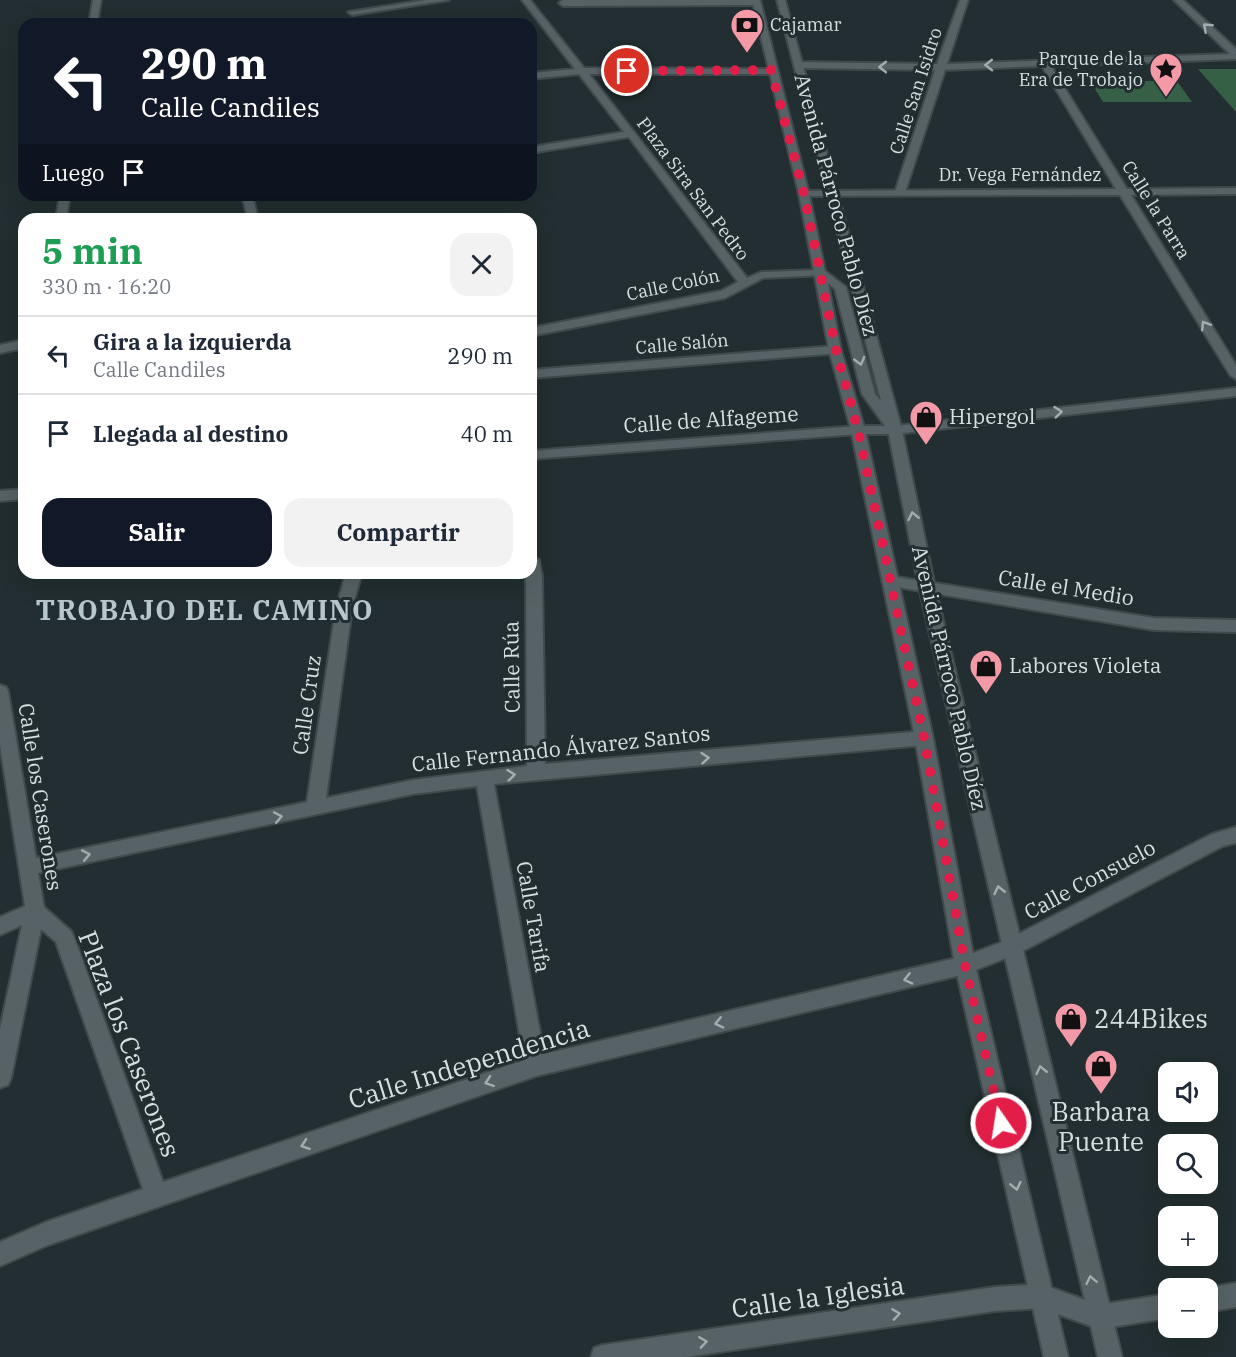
<!DOCTYPE html>
<html lang="es">
<meta charset="utf-8">
<style>
:root{--surface:#fff;--page:#f2f2f3;--text:#1f2937;--muted:#747a83;--line:#e0e1e3;--accent:#111827}
body{margin:0;font-family:"IBM Plex Serif",serif;background:var(--page);color:var(--text);height:100vh;display:flex;flex-direction:column;font-size:22px;white-space:nowrap}
*{box-sizing:border-box;margin:0}
p{font-size:20px;color:var(--muted)}
.icon{flex:none;width:33px;height:33px;fill:none;stroke:currentColor;stroke-width:2;stroke-linecap:round;stroke-linejoin:round}
.map{position:relative;flex:1;overflow:hidden}
.side{position:absolute;left:18px;top:213px;width:519px;height:366px;display:flex;flex-direction:column;background:var(--surface);border-radius:18px;box-shadow:0 6px 24px #0002}
.side>*{flex:none}
.hud{position:absolute;left:18px;top:18px;width:519px;height:183px;border-radius:18px;box-shadow:0 6px 24px #0002;background:#111827;color:#fff;overflow:hidden}
.fabs{position:absolute;left:1158px;top:1062px;display:grid;gap:12px}
.fabs a{display:grid;place-items:center;width:60px;height:60px;border-radius:12px;background:var(--surface);box-shadow:0 6px 24px #0002;font-size:30px}
.pin{position:absolute;display:grid;place-items:center;width:51px;height:51px;color:#fff;margin:-26px;border:3px solid #fff;border-radius:50%;box-shadow:0 2px 6px #0007}
.me{position:absolute;width:66px;margin:-33px;rotate:347deg;stroke-linejoin:round;filter:drop-shadow(0 0 4px #0008)}
.turn{display:flex;align-items:center;gap:21px;height:126px;padding:0 24px;font-size:27px}
.turn .icon{width:78px;height:78px;stroke-width:2.5}
.turn b{display:block;font-size:42px;line-height:51px}
.then{display:flex;align-items:center;height:57px;padding:0 24px;background:#0003;gap:12px;font-size:22px}
.round{display:grid;place-items:center;flex:none;width:63px;height:63px;border-radius:18px;background:var(--page)}
.summary{display:flex;align-items:center;justify-content:space-between;height:102px;padding:0 24px}
h1{font-size:36px;font-weight:800;line-height:45px;color:#1e9e55}
.button{display:flex;gap:12px;margin-top:auto;padding:12px 24px}
.button a{flex:1;height:69px;border-radius:18px;background:var(--accent);color:#fff;font-size:24px;font-weight:800;line-height:69px;text-align:center}
.button a+a{background:var(--page);color:var(--text)}
ul{padding:0;list-style:none}
li{display:flex;align-items:center;gap:18px;height:78px;padding:0 24px;border-top:2px solid var(--line)}
li div{flex:1}
li b{display:block;font-size:22px}
li em{font-style:normal}
.map>svg:first-child{display:block}
.green{fill:#366045}
.lines{fill:none;stroke-linecap:round;stroke-linejoin:round}
.pedestrian-casing{stroke:#404a4d;stroke-width:4}
.minor-casing{stroke:#404a4d;stroke-width:4}
.tertiary-casing{stroke:#404a4d;stroke-width:4}
.secondary-casing{stroke:#404a4d;stroke-width:4}
.pedestrian{fill:#566266;fill-rule:evenodd}
.minor{fill:#566266;fill-rule:evenodd}
.tertiary{fill:#566266;fill-rule:evenodd}
.secondary{fill:#566266;fill-rule:evenodd}
.oneway{stroke:#a4adb0}
.route{stroke:#e11d48;stroke-width:10;stroke-dasharray:0 18}
.labels{text-anchor:middle;stroke-width:6;stroke-linejoin:round;paint-order:stroke}
.far-poi-label{font-size:18px;fill:#d8dfe1;stroke:#222e31;text-anchor:start}
.far-street-label{font-size:18px;fill:#d8dfe1;stroke:#222e31}
.street-label{font-size:21px;fill:#d8dfe1;stroke:#222e31}
.poi-label{font-size:21px;fill:#d8dfe1;stroke:#222e31;text-anchor:start}
.near-poi-label{font-size:26px;fill:#d8dfe1;stroke:#222e31;text-anchor:start}
.near-street-label{font-size:26px;fill:#d8dfe1;stroke:#222e31}
.district-label{font-size:27px;font-weight:bold;letter-spacing:1.5px;fill:#b8c7cb;stroke:#222e31}
</style>
<div class="map">
<svg width="1236" height="1357" viewBox="0 0 1236 1357">
<rect width="100%" height="100%" fill="#222e31"/>
<path class="green" d="M1198,69h38v43z
M1090,81h87l15,21h-89z"/>
<g class="lines">
<g class="pedestrian-casing">
<path id="pedestrian" d="M758,0l2,2 -4,3 -193,1 -4,-3 4,-3z
M941,64l5,3 -41,125 -9,2 -1,-2 41,-125z"/>
</g>
<g class="minor-casing">
<path id="minor" d="M93,0h8l-4,24h-8z
M426,0h23l-97,15 -4,-3z
M522,0h8l54,68 190,1v4l-3,1h-182l158,204 14,-6 60,-2 6,3 -2,2 -62,3 -38,20 -194,38v-8l190,-37 17,-9 -109,-145 -98,16v-6l93,-15 -45,-58 -48,5v-6l44,-4z
M960,0h8l-21,64 283,-10 -56,-54h9l53,49v10l-185,7 76,123 109,-1v6l-105,1 105,170v14l-6,-4 -110,-180 -320,1 -1,-2 5,-3 312,-2 -74,-123 -101,4 -142,-2 -5,-3 5,-3 138,2z
M60,195h10l-4,24h-10z
M242,195h10l6,24h-10z
M24,340v8l-24,5v-8z
M835,346l6,4 -2,3 -308,25v-8z
M531,555l8,5 3,16 3,188 379,-33 6,2 3,5 -3,5 -6,2 -430,39 50,270 421,-98 40,-15 207,-107 24,-7v16l-13,3 -204,107 -54,21 -429,102 -488,169 -48,21v-24l46,-20 97,-33 -87,-247 -15,-13 -30,149 -3,7 -8,3v-59l22,-104 -22,10v-18l25,-11 -25,-161v-60l6,2 2,4 28,167 271,-56 29,-194 10,-35h16l-10,35 -26,190 87,-18 114,-14 -1,-193h5zM477,786l47,274 -361,122 -89,-245 -3,-6 -27,-24 -6,-34 375,-79z
M890,576l264,42 82,2v12l-82,-2 -269,-45 -3,-4z
M1236,1283v24l-28,5 -1,-24z
M1041,1284l58,21 69,-11v24l-69,11 -58,-21 -46,3 -309,46h-95l3,-9 9,-3 392,-58z"/>
</g>
<g class="tertiary-casing">
<path id="tertiary" d="M1236,388v8l-341,38h-37l-327,25v-8l327,-25h37z
M24,489v10l-24,2v-10z"/>
</g>
<g class="secondary-casing">
<path id="secondary" d="M752,0h8l49,194 16,77 21,16 29,107 6,7 -104,-401h8l117,430 33,157 187,770h-24l-179,-770 -31,-157 -26,-36 -27,-105 -7,-6 13,67 24,80 68,308 42,227 93,392h-24l-89,-392 -40,-227 -64,-308 -22,-80 -30,-156z"/>
</g>
<use href="#pedestrian" class="pedestrian"/>
<use href="#minor" class="minor"/>
<use href="#tertiary" class="tertiary"/>
<use href="#secondary" class="secondary"/>
</g>
<defs><path id="oneway-chevron" d="M-2-3.5L2.5 0L-2 3.5" fill="none" stroke-width="1.6" stroke-linecap="round" stroke-linejoin="round" transform="scale(1.5)"/></defs>
<g class="oneway">
<use href="#oneway-chevron" transform="translate(1207 27) rotate(-137)"/>
<use href="#oneway-chevron" transform="translate(989 65) rotate(179)"/>
<use href="#oneway-chevron" transform="translate(883 67) rotate(180)"/>
<use href="#oneway-chevron" transform="translate(1205 325) rotate(-122)"/>
<use href="#oneway-chevron" transform="translate(860 361) rotate(75)"/>
<use href="#oneway-chevron" transform="translate(1058 412) rotate(-6)"/>
<use href="#oneway-chevron" transform="translate(913 516) rotate(-102)"/>
<use href="#oneway-chevron" transform="translate(705 758) rotate(-5)"/>
<use href="#oneway-chevron" transform="translate(511 775) rotate(-6)"/>
<use href="#oneway-chevron" transform="translate(278 817) rotate(-11)"/>
<use href="#oneway-chevron" transform="translate(86 855) rotate(-11)"/>
<use href="#oneway-chevron" transform="translate(999 890) rotate(-103)"/>
<use href="#oneway-chevron" transform="translate(908 979) rotate(167)"/>
<use href="#oneway-chevron" transform="translate(719 1023) rotate(167)"/>
<use href="#oneway-chevron" transform="translate(1041 1070) rotate(-103)"/>
<use href="#oneway-chevron" transform="translate(489 1082) rotate(161)"/>
<use href="#oneway-chevron" transform="translate(305 1145) rotate(161)"/>
<use href="#oneway-chevron" transform="translate(1016 1186) rotate(77)"/>
<use href="#oneway-chevron" transform="translate(1091 1280) rotate(-102)"/>
<use href="#oneway-chevron" transform="translate(896 1314) rotate(-8)"/>
<use href="#oneway-chevron" transform="translate(703 1342) rotate(-8)"/>
</g>
<g class="lines">
<path class="route" d="M627,71l144,-1 33,124 32,156 22,80 66,308 41,227 36,158"/>
</g>
<defs>
<g id="bank-pin" transform="scale(1.725)"><path d="M0 17L-7.5 6A9.5 9.5 0 1 1 7.5 6Z" fill="#f49aa6" stroke="#222e31"/><path d="M-6-4H6V4H-6ZM0-2.3a2.3 2.3 0 1 0 0 4.6a2.3 2.3 0 1 0 0-4.6Z" fill="#111"/></g>
<g id="sight-pin" transform="scale(1.725)"><path d="M0 17L-7.5 6A9.5 9.5 0 1 1 7.5 6Z" fill="#f49aa6" stroke="#222e31"/><path d="M0-6L1.8-2.2L6-1.7L2.9 1.2L3.7 5.4L0 3.3L-3.7 5.4L-2.9 1.2L-6-1.7L-1.8-2.2Z" fill="#111"/></g>
<g id="shop-pin" transform="scale(1.725)"><path d="M0 17L-7.5 6A9.5 9.5 0 1 1 7.5 6Z" fill="#f49aa6" stroke="#222e31"/><path d="M-5-2.5h2.3a2.7 3.5 0 0 1 5.4 0H5L5.5 6h-11ZM-1.5-2.5h3a1.5 2.3 0 0 0-3 0Z" fill="#111"/></g>
</defs>
<g fill-rule="evenodd">
<use href="#bank-pin" x="747" y="25"/>
<use href="#sight-pin" x="1166" y="69"/>
<use href="#shop-pin" x="926" y="417"/>
<use href="#shop-pin" x="986" y="666"/>
<use href="#shop-pin" x="1071" y="1019"/>
<use href="#shop-pin" x="1101" y="1066"/>
</g>
<g class="labels">
<g class="far-poi-label">
<text x="770" y="31">Cajamar</text>
<text x="1143" y="65" text-anchor="end">Parque de la<tspan x="1143" dy="21">Era de Trobajo</tspan></text>
</g>
<g class="far-street-label">
<text transform="translate(916 91) rotate(-72)" y="6">Calle San Isidro</text>
<text x="1020" y="181">Dr. Vega Fernández</text>
<text transform="translate(693 189) rotate(53)" y="6">Plaza Sira San Pedro</text>
<text transform="translate(1156 210) rotate(58)" y="6">Calle la Parra</text>
<text transform="translate(673 285) rotate(-12)" y="6">Calle Colón</text>
<text transform="translate(682 344) rotate(-5)" y="6">Calle Salón</text>
</g>
<g class="street-label">
<text transform="translate(836 205) rotate(75)" y="7">Avenida Párroco Pablo Díez</text>
<text transform="translate(711 420) rotate(-4)" y="7">Calle de Alfageme</text>
<text transform="translate(1066 588) rotate(9)" y="7">Calle el Medio</text>
<text transform="translate(512 667) rotate(-91)" y="7">Calle Rúa</text>
<text transform="translate(949 678) rotate(77)" y="7">Avenida Párroco Pablo Díez</text>
<text transform="translate(307 705) rotate(-82)" y="7">Calle Cruz</text>
<text transform="translate(561 749) rotate(-6)" y="7">Calle Fernando Álvarez Santos</text>
<text transform="translate(40 797) rotate(81)" y="7">Calle los Caserones</text>
<text transform="translate(1090 880) rotate(-28)" y="7">Calle Consuelo</text>
<text transform="translate(533 917) rotate(80)" y="7">Calle Tarifa</text>
</g>
<g class="poi-label">
<text x="949" y="424">Hipergol</text>
<text x="1009" y="673">Labores Violeta</text>
</g>
<g class="near-poi-label">
<text x="1094" y="1028">244Bikes</text>
<text x="1101" y="1121" text-anchor="middle">Barbara<tspan x="1101" dy="30">Puente</tspan></text>
</g>
<g class="near-street-label">
<text transform="translate(129 1044) rotate(69)" y="9">Plaza los Caserones</text>
<text transform="translate(469 1064) rotate(-17)" y="9">Calle Independencia</text>
<text transform="translate(818 1297) rotate(-8)" y="9">Calle la Iglesia</text>
</g>
<g class="district-label">
<text x="205" y="620">TROBAJO DEL CAMINO</text>
</g>
</g>
</svg>
<div class="fabs">
<a><svg class="icon" aria-label="sound" viewBox="0 0 24 24"><path d="M4 9h4l5-4v14l-5-4H4zM17 9q2 3 0 6"/></svg></a>
<a><svg class="icon" aria-label="search" viewBox="0 0 24 24"><circle cx="10" cy="10" r="6"/><path d="M15 15l6 6"/></svg></a>
<a>+</a>
<a>−</a>
</div>
<div class="pin" style="left:627px;top:71px;background:#d93025"><svg class="icon" aria-label="arrive" viewBox="0 0 24 24"><path d="M6 21V4h12l-3 4 3 4H6"/></svg></div>
<svg class="me" style="left:1001px;top:1123px" viewBox="-20 -20 40 40"><circle r="17" fill="#e11d48" stroke="#fff" stroke-width="3"/><path d="M0-11L8 9 0 5-8 9z" fill="#fff"/></svg>
<div class="hud">
<div class="turn"><svg class="icon" aria-label="left" viewBox="0 0 24 24"><path d="M17 20v-9H6M10 6l-5 5 5 5"/></svg><div><b>290 m</b>Calle Candiles</div></div>
<div class="then">Luego<svg class="icon" aria-label="arrive" viewBox="0 0 24 24"><path d="M6 21V4h12l-3 4 3 4H6"/></svg></div>
</div>
<section class="side">
<div class="summary"><div><h1>5 min</h1><p>330 m · 16:20</p></div><a class="round"><svg class="icon" aria-label="close" viewBox="0 0 24 24"><path d="M6 6l12 12M18 6L6 18"/></svg></a></div>
<ul>
<li><svg class="icon" aria-label="left" viewBox="0 0 24 24"><path d="M17 20v-9H6M10 6l-5 5 5 5"/></svg><div><b>Gira a la izquierda</b><p>Calle Candiles</p></div><em>290 m</em></li>
<li><svg class="icon" aria-label="arrive" viewBox="0 0 24 24"><path d="M6 21V4h12l-3 4 3 4H6"/></svg><div><b>Llegada al destino</b></div><em>40 m</em></li>
</ul>
<div class="button"><a>Salir</a><a>Compartir</a></div>
</section>
</div>
